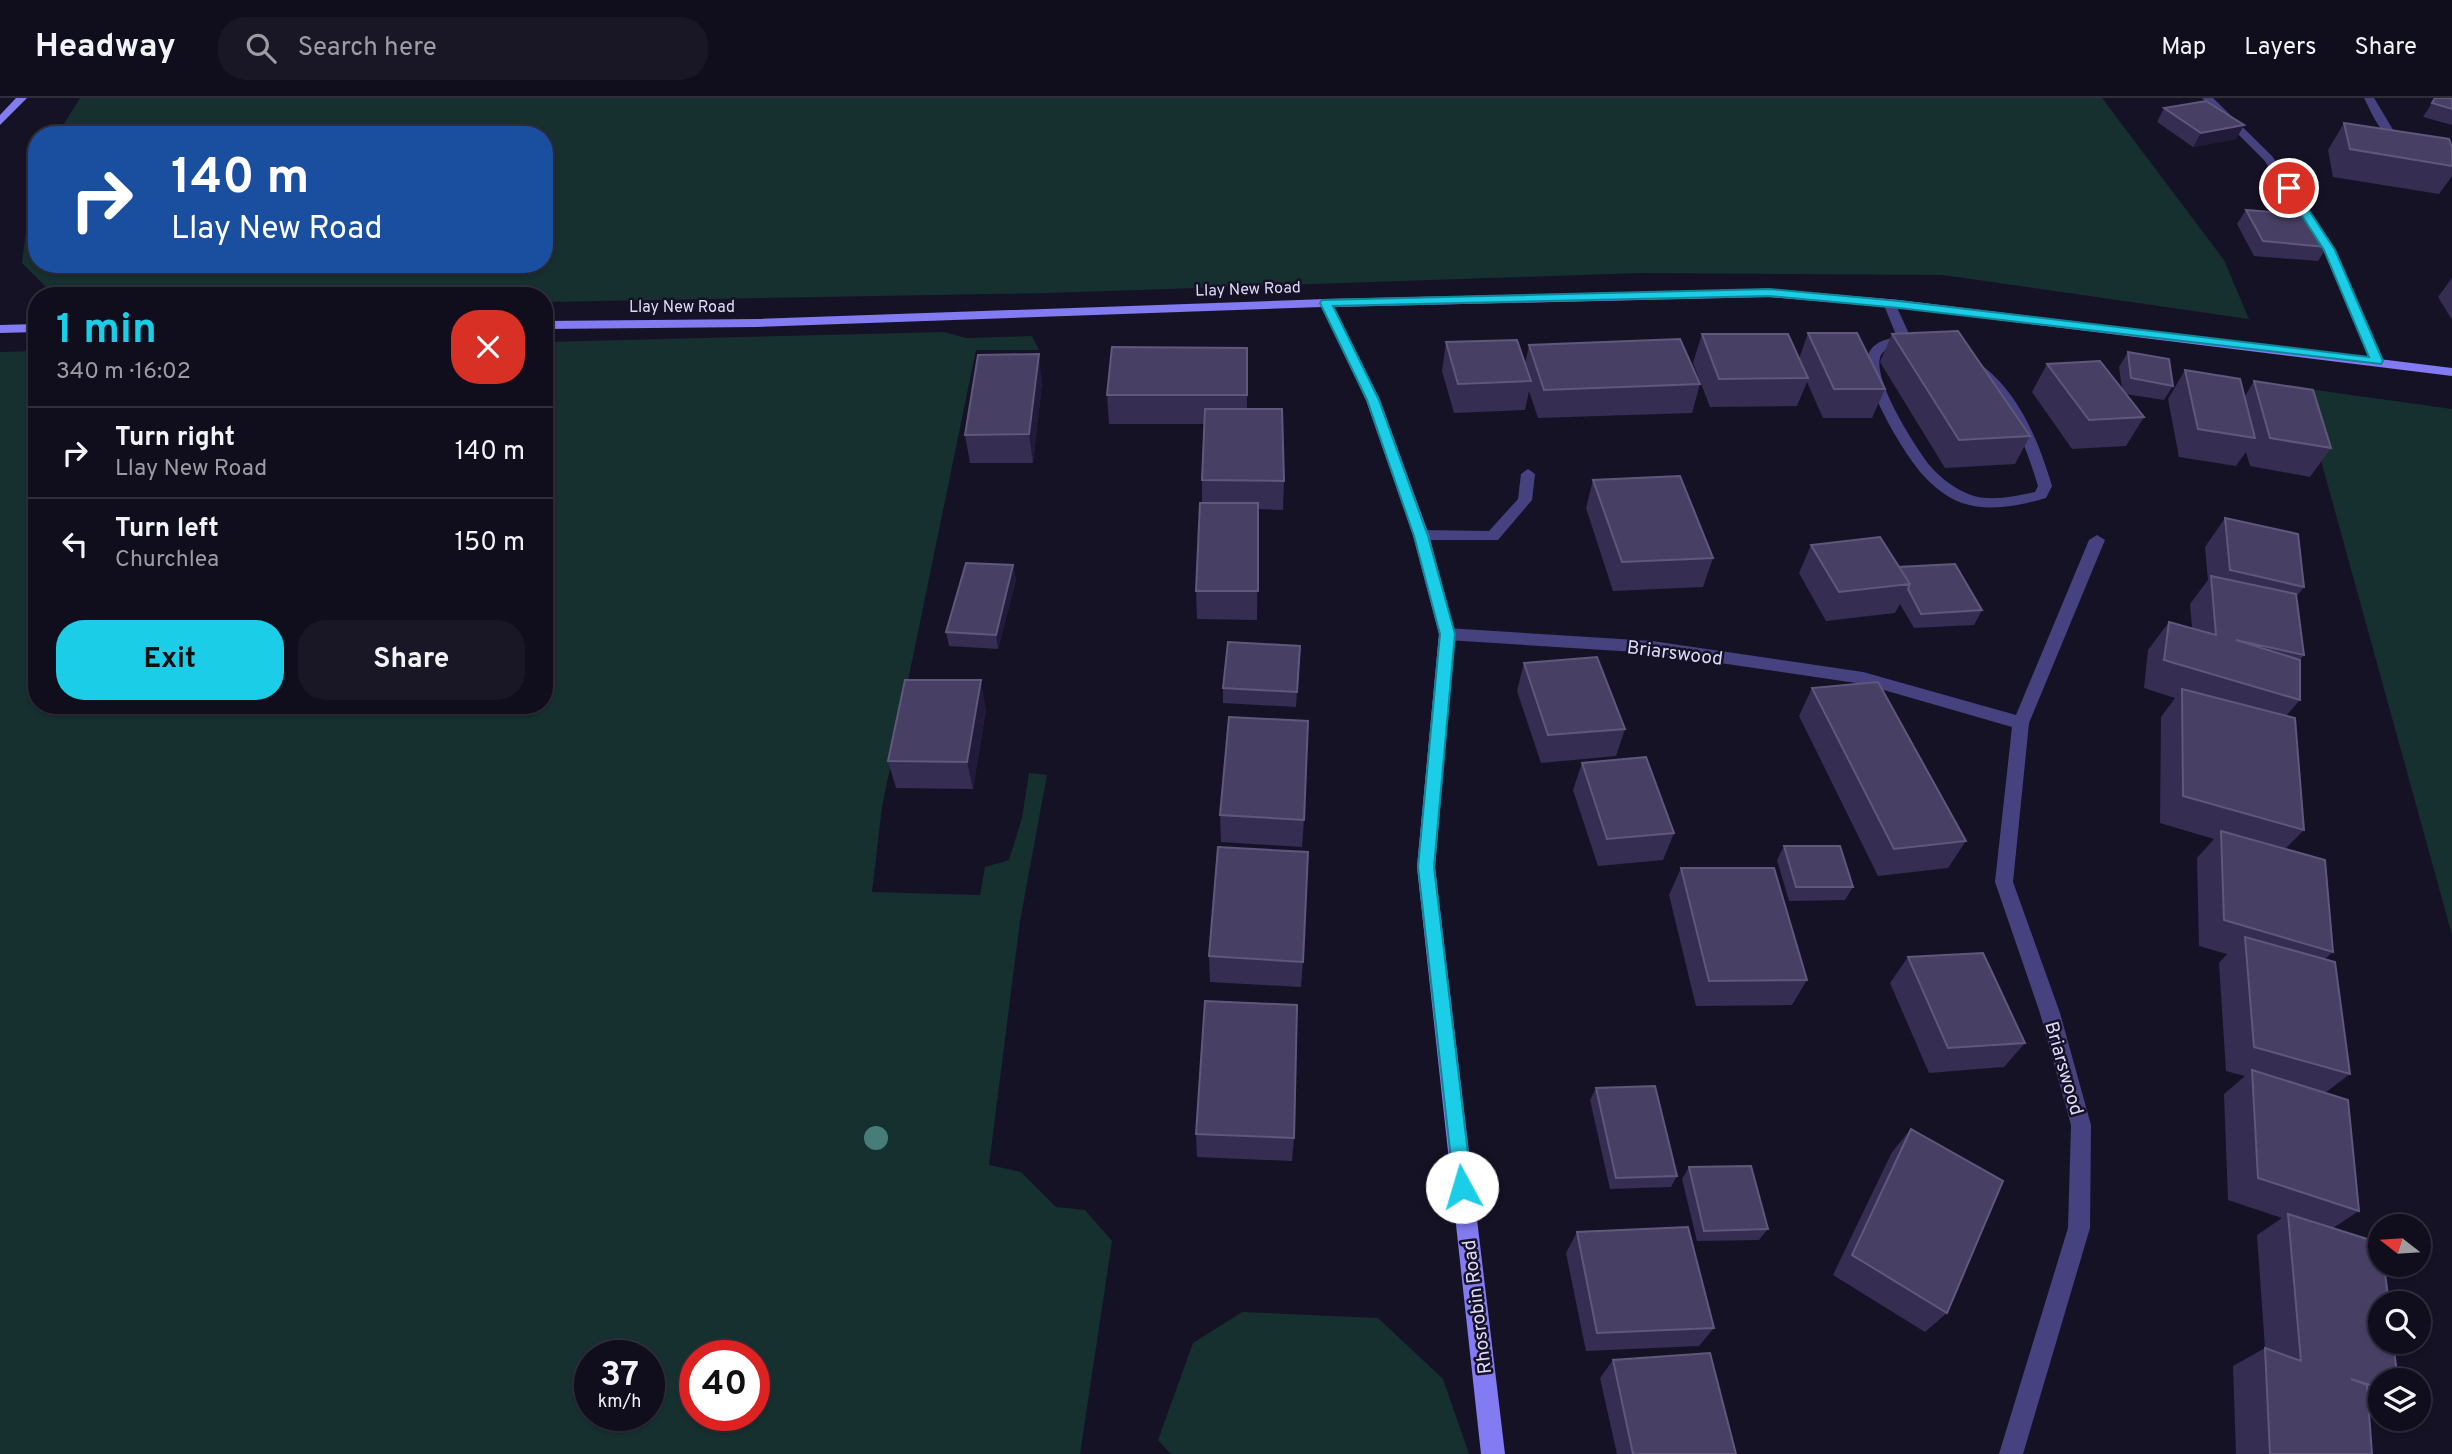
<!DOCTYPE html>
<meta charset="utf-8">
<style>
:root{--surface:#100e1c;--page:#191725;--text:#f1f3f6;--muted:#9c9ca3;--line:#302e3b;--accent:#1bcde7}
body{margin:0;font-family:Overpass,sans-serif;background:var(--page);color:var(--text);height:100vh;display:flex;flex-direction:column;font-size:26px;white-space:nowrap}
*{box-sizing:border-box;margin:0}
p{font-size:23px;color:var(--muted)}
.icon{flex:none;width:38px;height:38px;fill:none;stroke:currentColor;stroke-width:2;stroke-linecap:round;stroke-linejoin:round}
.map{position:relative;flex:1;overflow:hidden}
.sheet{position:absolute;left:28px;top:189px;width:525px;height:427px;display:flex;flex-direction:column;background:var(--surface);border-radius:28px;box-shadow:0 2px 5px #0004,0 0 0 2px var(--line)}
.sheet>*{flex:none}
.top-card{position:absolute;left:28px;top:28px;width:525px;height:147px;border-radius:28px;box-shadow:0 2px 5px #0004,0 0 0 2px var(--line);background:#1a4fa0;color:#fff;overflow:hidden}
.needle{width:46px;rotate:287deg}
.fabs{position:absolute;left:2368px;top:1116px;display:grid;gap:14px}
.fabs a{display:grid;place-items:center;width:63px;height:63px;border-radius:50%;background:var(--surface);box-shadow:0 2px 5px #0004,0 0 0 2px var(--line);font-size:35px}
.speed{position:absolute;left:574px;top:1242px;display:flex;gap:14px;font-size:35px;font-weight:700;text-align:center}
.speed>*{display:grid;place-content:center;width:91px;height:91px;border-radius:50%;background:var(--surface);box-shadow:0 2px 5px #0004,0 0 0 2px var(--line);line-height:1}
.speed small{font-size:18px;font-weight:400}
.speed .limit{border:10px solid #d22;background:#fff;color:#111}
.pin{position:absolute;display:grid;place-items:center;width:60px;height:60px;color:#fff;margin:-30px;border:4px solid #fff;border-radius:50%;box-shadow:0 2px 7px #0007}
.me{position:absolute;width:77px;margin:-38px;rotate:354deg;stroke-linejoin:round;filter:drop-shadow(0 0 5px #0008)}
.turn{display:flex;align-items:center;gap:24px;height:147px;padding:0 28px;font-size:32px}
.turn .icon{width:91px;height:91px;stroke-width:2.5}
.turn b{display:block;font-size:49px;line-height:60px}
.round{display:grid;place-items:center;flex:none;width:74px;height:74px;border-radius:28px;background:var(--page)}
.summary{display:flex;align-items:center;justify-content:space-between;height:119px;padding:0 28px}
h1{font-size:42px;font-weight:700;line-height:52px;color:var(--accent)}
.primary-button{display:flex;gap:14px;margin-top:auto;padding:14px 28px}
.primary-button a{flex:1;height:80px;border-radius:28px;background:var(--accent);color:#111;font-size:28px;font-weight:700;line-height:80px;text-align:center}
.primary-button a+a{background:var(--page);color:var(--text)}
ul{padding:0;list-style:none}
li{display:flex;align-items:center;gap:21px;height:91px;padding:0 28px;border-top:2px solid var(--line)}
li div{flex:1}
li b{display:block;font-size:26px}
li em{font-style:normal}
header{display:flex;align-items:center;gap:42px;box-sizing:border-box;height:98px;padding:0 35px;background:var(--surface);border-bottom:2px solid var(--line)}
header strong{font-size:33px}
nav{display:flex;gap:38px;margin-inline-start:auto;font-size:24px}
.search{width:490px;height:63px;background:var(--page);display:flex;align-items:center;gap:18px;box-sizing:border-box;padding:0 24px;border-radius:28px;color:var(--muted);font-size:26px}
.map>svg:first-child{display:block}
.green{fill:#162f2f;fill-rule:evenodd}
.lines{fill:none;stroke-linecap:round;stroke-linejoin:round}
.lane{fill:#464280;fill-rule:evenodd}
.street{fill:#464280;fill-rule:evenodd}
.secondary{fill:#827bf1;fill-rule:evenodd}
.tree{fill:#467d79}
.wall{fill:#352d52}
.shaded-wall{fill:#211a39}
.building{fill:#474064;stroke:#5f587c;stroke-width:2}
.route{fill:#1bcde7;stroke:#128596;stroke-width:2}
.labels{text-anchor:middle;stroke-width:5;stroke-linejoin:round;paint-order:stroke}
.far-street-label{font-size:16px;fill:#dfdafb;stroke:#161226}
.street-label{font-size:19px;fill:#dfdafb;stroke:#161226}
</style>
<header>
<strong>Headway</strong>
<div class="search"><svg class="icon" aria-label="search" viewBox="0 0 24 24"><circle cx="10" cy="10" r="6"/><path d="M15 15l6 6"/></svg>Search here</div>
<nav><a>Map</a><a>Layers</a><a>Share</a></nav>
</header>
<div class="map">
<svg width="2452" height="1356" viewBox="0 0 2452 1356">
<rect width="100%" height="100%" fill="#161226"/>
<path class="green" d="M80,0h2022l122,162 25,59 -306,-44 -303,-2 -591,20 -505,9v-6h-489l-33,-33 11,-89 4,-6v96h507v-129h-487z
M944,234l22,6 66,-2 7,14h-63l-94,457 -10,85 108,3 5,-28 24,-7 13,-42 7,-45 18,2 -27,146 -31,244 32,7 35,35 29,3 27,31 -32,213h-1080v-1102l37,-1v354h507v-363zM590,1258h59v60h-59zM695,1258h59v60h-59z
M2301,290l151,21v526z
M1242,1214l136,6 65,61 26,75h-298l-13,-14 35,-97z"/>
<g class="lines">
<path class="lane" d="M1889,201l6,4 15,33c16,5 33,8 48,15 54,25 78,81 94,135l-6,12c-27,8 -57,14 -84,5 -15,-5 -29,-17 -39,-28 -18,-20 -68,-100 -53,-124 6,-10 17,-12 27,-14l-14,-34zM1904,245c14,4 29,7 43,13 53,23 75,77 91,130l-3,6c-19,4 -45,10 -64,3 -15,-5 -30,-17 -40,-28 -15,-19 -61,-90 -50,-112 5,-8 15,-10 23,-12z"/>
<path class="street" d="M2202,0h11l59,58 64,94 48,111 -2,3 -5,1 -7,-4 -46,-111 -60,-90z
M2364,0h10l21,35 14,9v4c-23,3 -36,-31 -45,-48z
M1528,371l7,5 -3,26 -34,40h-77l-8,-5 8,-5 68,1 29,-32 3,-25z
M2097,437l8,5 -76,183 -16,159 47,131 31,112 -1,103 -67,226h-24l69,-226 3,-103 -31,-112 -45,-131 17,-155 -149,-43 -211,-31 -205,-13 -8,-6 8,-6 205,13 211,31 153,43 73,-175z"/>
<path class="secondary" d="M16,0h11l-27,27v-10z
M1769,191l130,11 553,68v8l-553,-68 -130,-11 -435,10 46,93 49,135 26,99 -20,233 70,587h-24l-64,-587 22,-233 -26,-99 -47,-135 -44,-93 -565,20 -213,2v-8l213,-2 569,-20z
M37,226v8l-37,1v-8z"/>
</g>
<circle class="tree" cx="876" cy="1040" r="12"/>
<path class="wall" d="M2435,0h17v27l-29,-8z
M2164,10l80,17 -8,14 -43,8 -36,-25z
M2344,25l108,24v29l-13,18 -106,-17 -5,-27z
M2246,112l81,37 -9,14 -64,-5 -17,-32z
M2452,180v42l-14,-23z
M1808,235l77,56 -13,29h-49l-16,-36 -10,24 -87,1 -17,-44 9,-29 97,25z
M1892,236l138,102 -15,28 -70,4 -65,-106z
M1446,244l79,22 4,-19 171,39 -8,29 -154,5 -9,-27 -4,19 -71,3 -12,-42z
M1247,250v61l37,72 -1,29 -25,-1 -1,111 -60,-1 -1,-28 6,-88v-23l2,-56h-95l-2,-29z
M2128,254l45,34 -9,14 -39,-6 19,23 -18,29 -54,3 -40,-57 15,-28 75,25 -3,-22z
M2185,272l60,26 9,-15 77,67 -21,29 -60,-11 -4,-14 -10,14 -57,-9 -11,-58z
M1042,285l-9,80h-63l-5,-28z
M1593,382l120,78 -10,29 -90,4 -27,-83z
M2225,420l79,69 -8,10 8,58 -4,5v40l-14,16 18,114 -19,19 48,103 -8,7 25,115 -25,19 34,118 -26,17 47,153v22l-11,5 3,46h-136l-3,-88 32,-18 -8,-113 25,-17 -54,-18 -4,-106 21,-18 -19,-5 -7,-108 8,-9 -28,-8 -2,-88 17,-19 -54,-16 1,-106 14,-19 -31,-10 4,-38 21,-28 23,6 -2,-24 18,-24 -3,-33z
M1811,447l88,22 83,43 -8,15 -60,3 -14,-24 -5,9 -69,8 -27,-48z
M1013,467l3,15 -18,69 -49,-3 -3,-14z
M1300,548l-4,61 -73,-4v-15z
M1524,565l101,66 -9,27 -75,7 -24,-72z
M1812,590l154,153 -18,27 -70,8 -79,-160z
M986,611l-13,80 -77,-1 -8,-27z
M1582,665l92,70 -11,27 -65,6 -25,-76z
M1220,717l84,5 -2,27 -81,-5z
M1784,748l69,41 -8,13 -56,1 -12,-41z
M1681,770l126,112 -15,25 -96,1 -27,-111z
M1209,858l94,6 -2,25 -91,-5z
M1908,859l117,86 -21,24 -75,6 -39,-90z
M1596,990l81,88 -6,11 -61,2 -20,-89z
M1911,1031l36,184 -22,19 -92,-57 59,-123z
M1196,1036l98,4 -2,23 -95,-4z
M1689,1069l79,62 -9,11 -62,1 -15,-62z
M1577,1134l137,96 -15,18 -113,5 -20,-98z
M1613,1262l123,94h-119l-17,-76z"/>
<path class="shaded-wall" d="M2244,27l-8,14 -43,8 8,-14z
M1039,256l3,29 -9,80 -4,-29z
M1013,467l3,15 -18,69 -2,-14z
M981,582l5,29 -13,80 -6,-27z"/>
<path class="building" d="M2435,0h17v11l-20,-6z
M2206,3l38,24 -43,8 -37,-25z
M2344,25l105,16 3,8v19l-102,-17z
M2246,112l63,5 18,32 -64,-6z
M1958,233l72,105 -71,4 -67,-106z
M1808,235h49l28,56h-51z
M1702,236h86l20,44 -89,1z
M1680,241l20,45 -156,6 -15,-45z
M1517,242l14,41 -73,3 -12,-42z
M1112,249l135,1v47h-140z
M2128,254l41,7 4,27 -42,-8z
M1039,256l-10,80 -64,1 13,-80z
M2100,263l44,56 -55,3 -42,-56z
M2185,272l55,9 15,59 -57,-9z
M2254,283l59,9 18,58 -61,-10z
M1205,311h77l2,72 -82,-1z
M1680,378l33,82 -91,4 -29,-82z
M1200,405h58v88h-62z
M2225,420l73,16 6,53 -74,-17z
M1880,439l30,47 -71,8 -28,-47z
M966,465l47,2 -17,70 -50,-3z
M1955,466l27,46 -61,4 -13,-25 2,-5 -11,-17z
M2211,478l85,18 8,61 -68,-15 64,20v40l-136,-40 5,-38 47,13z
M1228,544l72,4 -3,46 -74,-4z
M1597,559l28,72 -77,6 -24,-72z
M905,582h76l-14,82 -79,-1z
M1878,584l88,159 -72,8 -82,-161z
M2182,591l113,29 9,112 -121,-34z
M1229,619l79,4 -4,99 -84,-5z
M1646,659l28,76 -67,6 -25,-76z
M2221,733l104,29 8,92 -109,-32z
M1784,748h56l13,41h-57z
M1218,749l90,5 -5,110 -94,-6z
M1681,770h93l33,112 -98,1z
M2245,839l90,25 15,112 -96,-27z
M1983,855l42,90 -77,5 -40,-91z
M1205,903l92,4 -3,133 -98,-4z
M2252,972l96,30 11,111 -101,-33z
M1655,988l22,90 -61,2 -20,-90z
M1911,1031l92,52 -56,132 -95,-58z
M1751,1068l17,63 -64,2 -15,-64z
M2288,1116l92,29v22h4l5,39h-9v38h13l5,39h-18v7l-29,-9 16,6 5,69h-102l-5,-106 36,13z
M1688,1129l26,101 -117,5 -20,-101z
M1710,1255l26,101h-103l-20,-94z"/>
<path class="route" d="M2285,88h8l42,64 48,111 -2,3 -482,-56 -130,-12 -436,10 46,94 49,136 27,98 -21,233 38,320 -3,7 -7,3 -7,-3 -37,-327 22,-233 -26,-98 -47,-136 -47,-97 2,-3 447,-11 130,12 470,56 -45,-107 -40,-62z"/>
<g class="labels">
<g class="far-street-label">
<text transform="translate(1248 190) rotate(-2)" y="6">Llay New Road</text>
<text x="682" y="214">Llay New Road</text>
</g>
<g class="street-label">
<text transform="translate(1675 554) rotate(7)" y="7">Briarswood</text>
<text transform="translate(2065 970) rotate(74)" y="7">Briarswood</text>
<text transform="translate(1476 1209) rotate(-97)" y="7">Rhosrobin Road</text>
</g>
</g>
</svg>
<div class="fabs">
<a><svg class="needle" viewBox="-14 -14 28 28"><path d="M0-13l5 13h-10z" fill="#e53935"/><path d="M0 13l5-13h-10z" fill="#9c9ca3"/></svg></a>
<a><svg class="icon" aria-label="search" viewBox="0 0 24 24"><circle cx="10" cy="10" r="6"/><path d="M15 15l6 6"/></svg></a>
<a><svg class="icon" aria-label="layers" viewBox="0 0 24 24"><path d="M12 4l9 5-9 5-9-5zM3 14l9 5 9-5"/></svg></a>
</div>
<div class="speed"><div>37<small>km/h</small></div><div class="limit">40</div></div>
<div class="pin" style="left:2289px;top:90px;background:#d93025"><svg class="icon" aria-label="arrive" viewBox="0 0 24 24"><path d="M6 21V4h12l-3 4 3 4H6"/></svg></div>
<svg class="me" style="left:1462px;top:1089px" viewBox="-20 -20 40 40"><circle r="19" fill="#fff"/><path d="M0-13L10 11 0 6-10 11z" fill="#1bcde7"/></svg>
<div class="top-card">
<div class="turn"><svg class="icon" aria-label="right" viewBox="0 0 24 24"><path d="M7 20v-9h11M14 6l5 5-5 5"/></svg><div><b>140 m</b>Llay New Road</div></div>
</div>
<section class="sheet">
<div class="summary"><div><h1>1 min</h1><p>340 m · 16:02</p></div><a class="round" style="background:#d93025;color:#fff"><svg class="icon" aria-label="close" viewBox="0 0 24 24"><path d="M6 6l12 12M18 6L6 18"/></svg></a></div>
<ul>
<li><svg class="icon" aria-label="right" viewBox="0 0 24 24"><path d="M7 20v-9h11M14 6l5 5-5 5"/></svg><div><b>Turn right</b><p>Llay New Road</p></div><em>140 m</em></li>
<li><svg class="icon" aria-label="left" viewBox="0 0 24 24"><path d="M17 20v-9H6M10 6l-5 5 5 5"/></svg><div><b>Turn left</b><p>Churchlea</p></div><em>150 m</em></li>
</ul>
<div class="primary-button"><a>Exit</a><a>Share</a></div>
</section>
</div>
